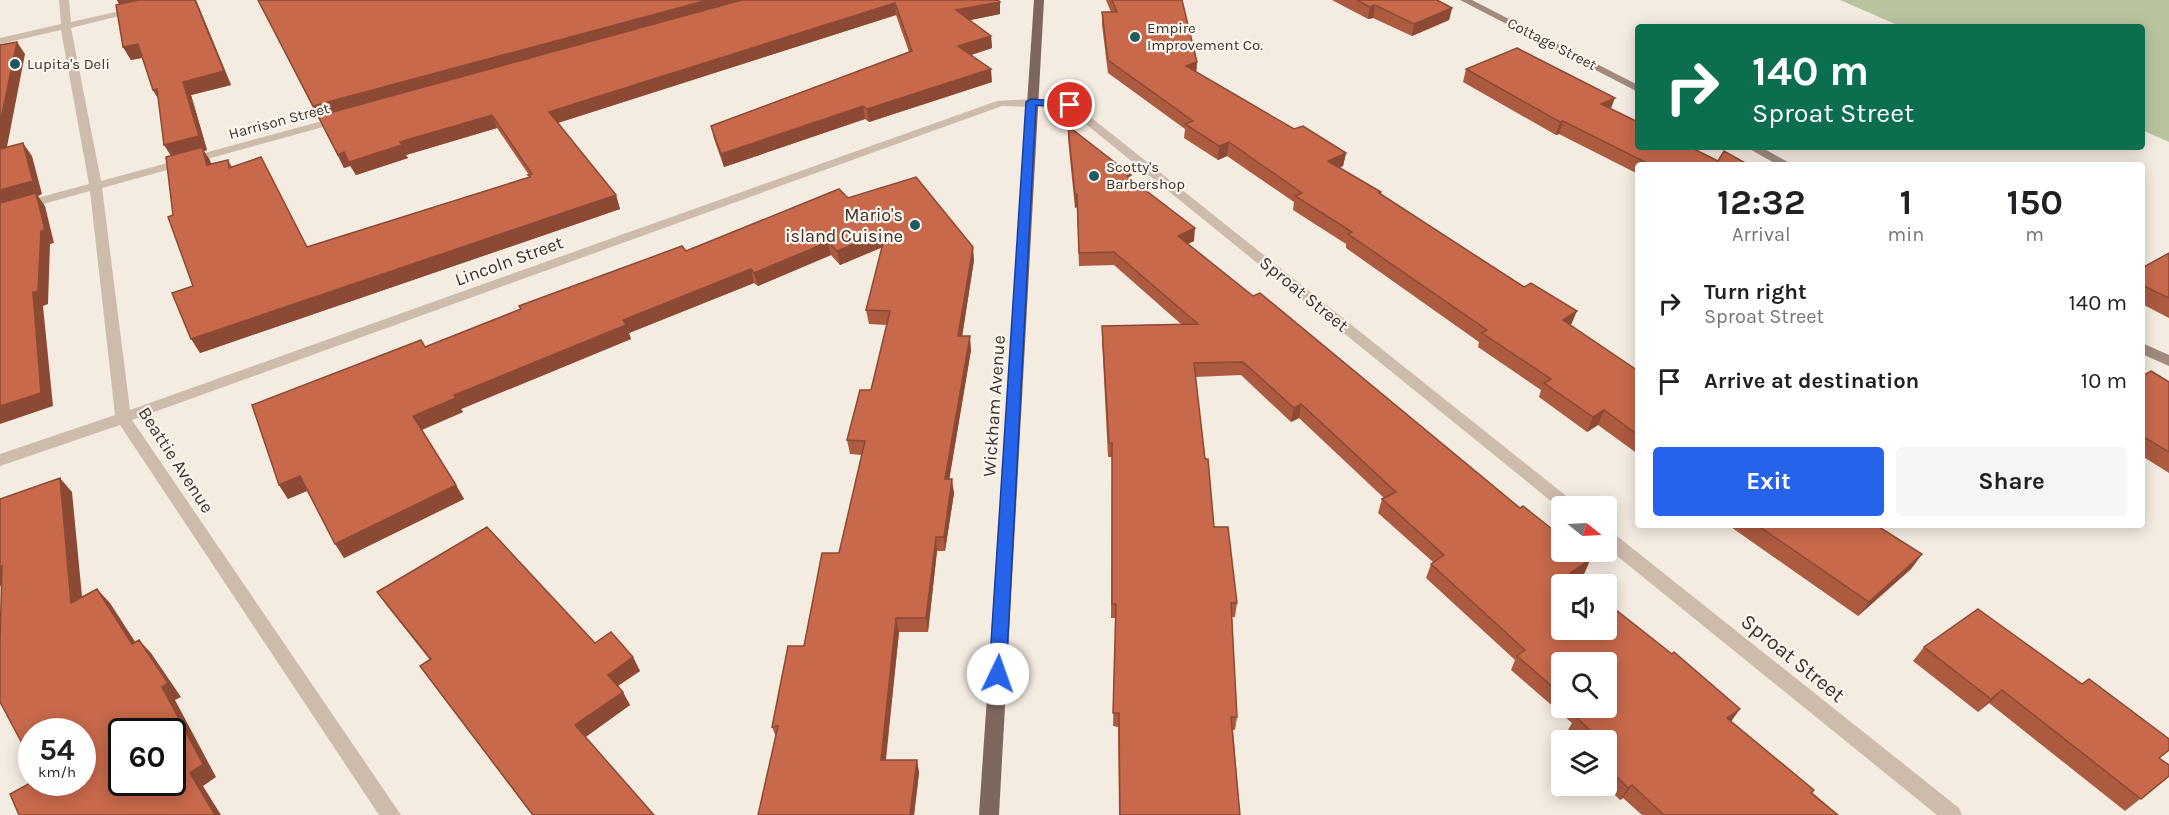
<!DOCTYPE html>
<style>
:root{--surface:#fff;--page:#f6f6f6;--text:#202124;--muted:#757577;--accent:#2563eb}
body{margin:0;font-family:Karla,sans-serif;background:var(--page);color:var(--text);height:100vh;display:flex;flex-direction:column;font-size:22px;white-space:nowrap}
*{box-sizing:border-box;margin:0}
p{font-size:20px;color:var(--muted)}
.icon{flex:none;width:33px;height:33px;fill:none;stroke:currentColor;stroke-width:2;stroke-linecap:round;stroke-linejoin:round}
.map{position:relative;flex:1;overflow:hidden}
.drawer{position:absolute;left:1635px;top:162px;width:510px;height:366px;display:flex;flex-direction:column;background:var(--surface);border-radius:6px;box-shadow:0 3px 15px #0003}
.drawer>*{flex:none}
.guide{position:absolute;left:1635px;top:24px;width:510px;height:126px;border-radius:6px;box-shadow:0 3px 15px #0003;background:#0b6e4f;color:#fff;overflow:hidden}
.needle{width:39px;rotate:108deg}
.fabs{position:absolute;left:1551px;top:496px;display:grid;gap:12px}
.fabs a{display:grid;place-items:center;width:66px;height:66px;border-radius:6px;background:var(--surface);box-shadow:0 3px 15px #0003;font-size:30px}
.speed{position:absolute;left:18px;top:718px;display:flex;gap:12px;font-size:30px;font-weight:700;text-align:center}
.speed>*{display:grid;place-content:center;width:78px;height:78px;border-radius:50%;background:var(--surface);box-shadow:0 3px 15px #0003;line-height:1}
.speed small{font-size:15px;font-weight:400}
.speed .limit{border:3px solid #111;border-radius:9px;background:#fff;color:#111}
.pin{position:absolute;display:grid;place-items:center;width:51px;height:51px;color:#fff;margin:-26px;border:3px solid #fff;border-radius:50%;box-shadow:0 2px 6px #0007}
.me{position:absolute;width:66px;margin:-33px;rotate:3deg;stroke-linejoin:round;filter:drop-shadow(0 0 4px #0008)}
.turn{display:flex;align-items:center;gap:21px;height:126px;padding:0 18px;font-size:27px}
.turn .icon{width:78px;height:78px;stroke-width:2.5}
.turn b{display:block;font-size:42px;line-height:51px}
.eta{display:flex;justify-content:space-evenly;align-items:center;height:102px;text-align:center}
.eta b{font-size:36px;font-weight:700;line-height:42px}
.action{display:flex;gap:12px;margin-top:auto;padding:12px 18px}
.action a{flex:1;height:69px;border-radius:6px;background:var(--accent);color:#fff;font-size:24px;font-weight:700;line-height:69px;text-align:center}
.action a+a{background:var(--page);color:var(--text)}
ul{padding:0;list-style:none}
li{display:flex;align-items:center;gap:18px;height:78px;padding:0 18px}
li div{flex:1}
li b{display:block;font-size:22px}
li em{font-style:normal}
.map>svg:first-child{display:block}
.green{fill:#b8c4a0}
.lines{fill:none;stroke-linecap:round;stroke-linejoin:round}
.street{fill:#cdbbac;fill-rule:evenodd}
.secondary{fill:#a18a7d;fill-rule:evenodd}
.primary{fill:#7d675c;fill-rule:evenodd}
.wall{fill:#ac5a40;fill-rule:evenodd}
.shaded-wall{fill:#8c4a34}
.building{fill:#c8694b;stroke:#8c4a34;stroke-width:1.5;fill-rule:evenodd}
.route{fill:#2563eb;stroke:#184099;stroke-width:1.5}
.poi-dot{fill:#1f5a5e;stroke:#fbf5ee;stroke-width:2}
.labels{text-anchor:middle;stroke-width:4.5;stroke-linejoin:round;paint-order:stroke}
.far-poi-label{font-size:15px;fill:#3b302b;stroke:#fbf5ee;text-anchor:start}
.far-street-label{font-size:15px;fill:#3b302b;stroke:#fbf5ee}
.poi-label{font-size:18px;fill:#3b302b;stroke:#fbf5ee;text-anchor:end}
.street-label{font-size:18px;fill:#3b302b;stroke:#fbf5ee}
.near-street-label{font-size:21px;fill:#3b302b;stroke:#fbf5ee}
</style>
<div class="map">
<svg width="2169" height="815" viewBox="0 0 2169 815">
<rect width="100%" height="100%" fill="#f4ebe1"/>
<path class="green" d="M1840,0h329v142l-27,-12v-103h-240z"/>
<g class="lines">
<path class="street" d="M59,0h10l2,22 67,-15 5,3 -72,18 30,153 236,-64h8l2,2 -2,2 -243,67 28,222 867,-309 34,-2 42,4 502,400 2,4h-15v3l-496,-402 -64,-2 -870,314 269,395h-22l-259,-390 -120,41v-12l115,-39 -25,-224 -90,25v-8l89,-24 -28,-154 -61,14v-6l61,-14z
M1606,531l6,1 347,276 3,7h-25l-331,-268z"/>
<path class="secondary" d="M1460,0h12l166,85v7z
M1746,147h15l32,18h-15z
M2142,343l27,12v11l-27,-12z"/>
<path class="primary" d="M1034,0h10l-45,815h-20z"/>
</g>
<path class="wall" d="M117,0h79l35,85 -40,10 16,55 -3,1 7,13 17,-4 4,7 29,-10 46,90 222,-70v-2l-32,-47 -91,27 2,3 -52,17 -6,-9 -6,2 -86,-168h740l2,14 -31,6 22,16 1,12 -21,7 21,27 -123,40 -4,-3 -141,48 -10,-28 -3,-13 198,-74 -13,-37 -338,108 58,72 4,14 -420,144 -7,-67 -20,-71 -2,-59 -12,-56 -6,-10 -11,-32 -11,2 -8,-13 -4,-43z
M1106,0h76l15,62 -1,10 98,57 52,24 -3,13 -3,2 41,24 -1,2 191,132 67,45v83l-40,-29 -11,7 -48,-35 2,-7 -63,-43 1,-5 -133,-94v-4l-53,-34 1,-8 -67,-46 -9,4 -34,-22 1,-9 -77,-56 -6,-48v-13h9z
M1332,0h105l15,8 -3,12 -37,16 -39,-18 -5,1z
M1466,69l145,40 107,52 31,4h-111v9l-79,-40 -3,1 -93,-53z
M1068,126l63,49 -1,4 64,62 -6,3 332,264 70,52 -6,14 -7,4 154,143 107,94h-196l-19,-17 -3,2 -14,-14v-45h-26l-12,-11 4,-7 -61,-53 4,-10 -89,-82 5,-14 2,-2 -55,-49 4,-14 2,-1 -85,-80 -8,4 -50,-47 -46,2 19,150 23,76 -2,14h-3l5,100 -2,13h-2l7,85h-121l-1,-88 -5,-1 3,-108h-5l1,-161h-4l-6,-117v-14l79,-2 -67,-59 -35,1 -2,-59 -2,1 -7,-69zM1562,663l44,45h-44z
M848,198l126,62 -12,76 9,14 -22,129 5,14 -9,58h-8l-9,81h-29l-13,128h31l2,13 -5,42h-156l18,-78 -4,-10 67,-174 23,-98 -12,-1 -3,-14 24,-50 16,-65 -18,-1 -3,-14 16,-63 -42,18 -9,-10 -73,31 -4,-3 -125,50 2,6 -170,70 2,3 -41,18 34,55 8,14 -120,59 -37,-67 -19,8 -9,-14 146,-138 95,-38 -1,-3z
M2169,253v65l-27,-14v-36z
M2142,374l27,8v91l-27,-17z
M1728,525h148l46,29 -11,15 -53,47z
M377,592l218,51 38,14 7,14 -22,15 12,19 -45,32 69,78h-122l-102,-135 -10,-14 10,-6 -43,-54z
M1924,647l235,111 10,18 -44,35 -136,-108 -11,9 -65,-51z"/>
<path class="shaded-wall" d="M117,0h44l-39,9z
M195,0h1l35,85 -40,10 16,55 -3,1 6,9 5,18 -42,-19 -9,-14 19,-63z
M708,0h47l-436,119 -6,-13z
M1000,2v12l-43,9 -1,-13z
M895,3l1,12 -342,109 -5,-12z
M1375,5l-2,13 -5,1 2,-12z
M1452,8l-3,12 -37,16 2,-12z
M991,36l1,12 -33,11 -1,-13z
M17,42l8,12 -19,98 -6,2v-30z
M138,44l8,13 -15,3 -8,-13z
M1197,62l-1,13 -10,-9z
M991,69l1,13 -123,40 -2,-13z
M157,89l4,14 -8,-13z
M1615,98l-5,13 -9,-7z
M863,106l2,13 -141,48 -3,-13z
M492,115l5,13 -91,27 2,3 -52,17 -7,-13 51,-20z
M1563,121l-4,13 -3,1 4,-13z
M1229,142l-2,14 -9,4 1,-14z
M23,143l9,13 10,38 -4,2 7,10 9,37 -4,1 -2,60 -5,2 10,100 -53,18v-18l33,-114 -33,-86v-16z
M344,152l6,14 -6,2 -6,-13z
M1346,153l-3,13 -18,8 3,-13z
M1077,194v13l-2,1v-13z
M616,195l4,14 -420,144 -9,-14z
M1195,228l-1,13 -17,8 1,-13z
M886,231l2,14 -48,20 -3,-14z
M828,242l3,13 -73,31 -4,-13z
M973,247l1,13 -14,90 -2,-14z
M751,269l3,14 -125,50 2,6 -170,70 2,3 -42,18 -8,-14 41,-21 169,-75z
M1577,311l-6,14 -8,-5z
M970,336l1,14 -24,143 -2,-14z
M1301,404l-2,14 -8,4 3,-14z
M1604,410l-6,15 -11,7 6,-15z
M300,476l9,14 -21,9 -9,-14z
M60,478l12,14 12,125 -13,-14z
M952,479l2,14 -9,58 -1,-14z
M456,485l8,14 -120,59 -9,-14z
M936,537l1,14 -9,81 -2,-14z
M1922,554l-11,15 -53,47 11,-14z
M1590,560l-6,14 -17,11 3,-12z
M2,566l14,14 -16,6v-19z
M97,589l13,14 35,54 -13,-13z
M896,618l3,14 -15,141 -3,-13z
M139,640l12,13 30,44 -6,3 41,77 -13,9 18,29h-6l-25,-42 -28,-86z
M633,657l7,14 -26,17 -6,-13z
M2002,690l-13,13 -11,9 13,-13z
M623,692l7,13 -47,34 -8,-14z
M1740,709l-10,14 -3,-5z
M917,760l2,13 -5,42h-4z
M1632,785l-9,13 -3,2 8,-12z"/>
<path class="building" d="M138,0h57l29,71 -41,11 16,54 -35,9 -7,-56 -4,1 -15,-46 -15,3 -7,-42z
M258,0h450l-395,106z
M742,0h256l2,2 -44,8 35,26 -33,10 33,23 -124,40 -4,-3 -142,48 -10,-28 201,-75 -17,-48 -346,109 67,83 -425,144 -19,-46 21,-7 -25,-69 5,-2 -7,-58 36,-10 5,18 21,-5 1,8 32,-11 46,90 223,-70 -2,-2 4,-1 -40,-59 -92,27 2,3 -53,17 -5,-10 -6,3 -20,-39z
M1112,0h70l15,62 -11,4 108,63 9,-3 43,27 -18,8 53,31 -2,1 145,94 7,-4 46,28 -14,9 75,51v64l-34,-25 -11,7 -49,-34 7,-4 -69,-46 5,-3 -139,-96 4,-2 -57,-36 7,-3 -73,-51 -10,4 -34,-22 8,-3 -85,-61 -6,-48h15z
M1357,0h80l15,8 -38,16 -39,-19 -5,2z
M17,42l-17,82v-79z
M1517,48l98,50 -14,6 37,18v25h52l28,14 6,-10 25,14h-98l-88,-44 -3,1 -94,-53z
M1068,126l63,49 -4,1 68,52 -17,8 75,60 7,-3 260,215 3,-2 39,31v15h19l9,8 -20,13 15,12h-23v45h44v-28l66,52 2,-2 66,57 -13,9 87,72 -3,3 27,22h-174l-32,-30 -4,3 -22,-22v-25h-25v-1l12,-7 -18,-17 7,-4 -5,-4h29v-45h-44v32l-45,-39 8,-6 -94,-86 13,-9 -62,-56 14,-7 -95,-88 -7,4 -51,-46 -49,1 11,96h3l6,68h14l9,76h-6l6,114h-6l9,98h-120l-1,-102h-6l3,-109h-4v-161h-3l-7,-117 96,-2 -84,-72 -35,1 -2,-59 -2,1z
M23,143l10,38 -33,9v-41z
M916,177l57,70 -15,89h12l-25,143h7l-8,58h-8l-10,81h-30l-15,142h36l-7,55h-152l20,-89 -6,1 16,-81h16l18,-93h17l26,-112 -18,-1 13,-50h11l19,-79 -24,-1 20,-79 -49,20 -9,-9 -74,31 -3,-4 -128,51 3,5 -172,70 2,3 -43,18 43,69 -121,59 -35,-68 -21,9 -27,-80 169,-65 4,7 96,-38 -2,-3 163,-60 4,5 153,-62 9,9z
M36,193l9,37 -4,1 -3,60 -5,1 8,101 -41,13v-203z
M2169,253v45l-27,-13v-17z
M2151,371l18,11v70l-27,-16v-62l2,1z
M60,478l11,125 26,-14 35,55 7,-4 29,43 -6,4 41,77 -13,9 25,42h-196l-9,-21 22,-12v1h50v-51h-50v30l-32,-60v-61l2,-75 -2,1v-68zM122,732h50v51h-50z
M1757,525h119l46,29 -53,48z
M487,527l108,116 16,-11 22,25 -25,18 15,17 -48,33 79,90h-121l-113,-149 11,-7 -54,-67z
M1978,609l104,75 7,-5 80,60v11l-10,8 10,7v11l-28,23 -139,-109 -11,9 -67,-52z"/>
<path class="route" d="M1031,99l39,3 5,3 -5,3 -34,-3 -30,569 -3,5 -5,2 -6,-2 -3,-5 37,-572z"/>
<g class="poi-dot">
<circle cx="1135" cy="37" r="6"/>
<circle cx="15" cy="64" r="6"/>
<circle cx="1094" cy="176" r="6"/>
<circle cx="915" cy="225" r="6"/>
</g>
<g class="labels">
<g class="far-poi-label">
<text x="1147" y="33">Empire<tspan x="1147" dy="17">Improvement Co.</tspan></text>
<text x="27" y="69">Lupita's Deli</text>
<text x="1106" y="172">Scotty's<tspan x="1106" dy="17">Barbershop</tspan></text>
</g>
<g class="far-street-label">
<text transform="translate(1552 44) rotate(27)" y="5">Cottage Street</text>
<text transform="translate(279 121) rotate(-15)" y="5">Harrison Street</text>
</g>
<g class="poi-label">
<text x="903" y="221">Mario's<tspan x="903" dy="21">island Cuisine</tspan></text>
</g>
<g class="street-label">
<text transform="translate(509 261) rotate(-20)" y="6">Lincoln Street</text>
<text transform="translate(1304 294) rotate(39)" y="6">Sproat Street</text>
<text transform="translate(994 406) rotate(-86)" y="6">Wickham Avenue</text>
<text transform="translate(176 460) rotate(57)" y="6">Beattie Avenue</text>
</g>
<g class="near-street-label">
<text transform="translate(1793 658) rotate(39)" y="7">Sproat Street</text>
</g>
</g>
</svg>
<div class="fabs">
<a><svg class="needle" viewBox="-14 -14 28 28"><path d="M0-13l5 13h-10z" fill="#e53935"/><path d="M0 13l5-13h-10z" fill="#757577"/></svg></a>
<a><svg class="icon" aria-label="sound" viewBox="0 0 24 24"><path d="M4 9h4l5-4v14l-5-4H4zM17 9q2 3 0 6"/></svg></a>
<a><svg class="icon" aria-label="search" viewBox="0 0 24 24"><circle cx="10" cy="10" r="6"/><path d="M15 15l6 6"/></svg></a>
<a><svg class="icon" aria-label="layers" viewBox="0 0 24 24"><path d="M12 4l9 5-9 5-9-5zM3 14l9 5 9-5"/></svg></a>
</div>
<div class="speed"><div>54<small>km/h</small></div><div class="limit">60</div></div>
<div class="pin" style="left:1070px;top:105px;background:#d93025"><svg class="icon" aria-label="arrive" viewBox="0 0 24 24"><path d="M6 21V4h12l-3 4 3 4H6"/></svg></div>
<svg class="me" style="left:998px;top:674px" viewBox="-20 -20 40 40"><circle r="19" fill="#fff"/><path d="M0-13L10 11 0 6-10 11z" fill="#2563eb"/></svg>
<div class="guide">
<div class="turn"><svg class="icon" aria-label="right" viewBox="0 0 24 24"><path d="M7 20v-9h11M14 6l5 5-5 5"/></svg><div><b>140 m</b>Sproat Street</div></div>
</div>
<section class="drawer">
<div class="eta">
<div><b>12:32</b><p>Arrival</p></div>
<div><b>1</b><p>min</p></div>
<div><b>150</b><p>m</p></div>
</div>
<ul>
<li><svg class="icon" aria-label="right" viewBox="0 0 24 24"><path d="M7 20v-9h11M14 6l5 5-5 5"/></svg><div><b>Turn right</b><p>Sproat Street</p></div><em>140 m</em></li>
<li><svg class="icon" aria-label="arrive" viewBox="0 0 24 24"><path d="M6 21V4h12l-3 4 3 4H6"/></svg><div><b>Arrive at destination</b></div><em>10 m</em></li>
</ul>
<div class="action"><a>Exit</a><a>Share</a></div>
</section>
</div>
